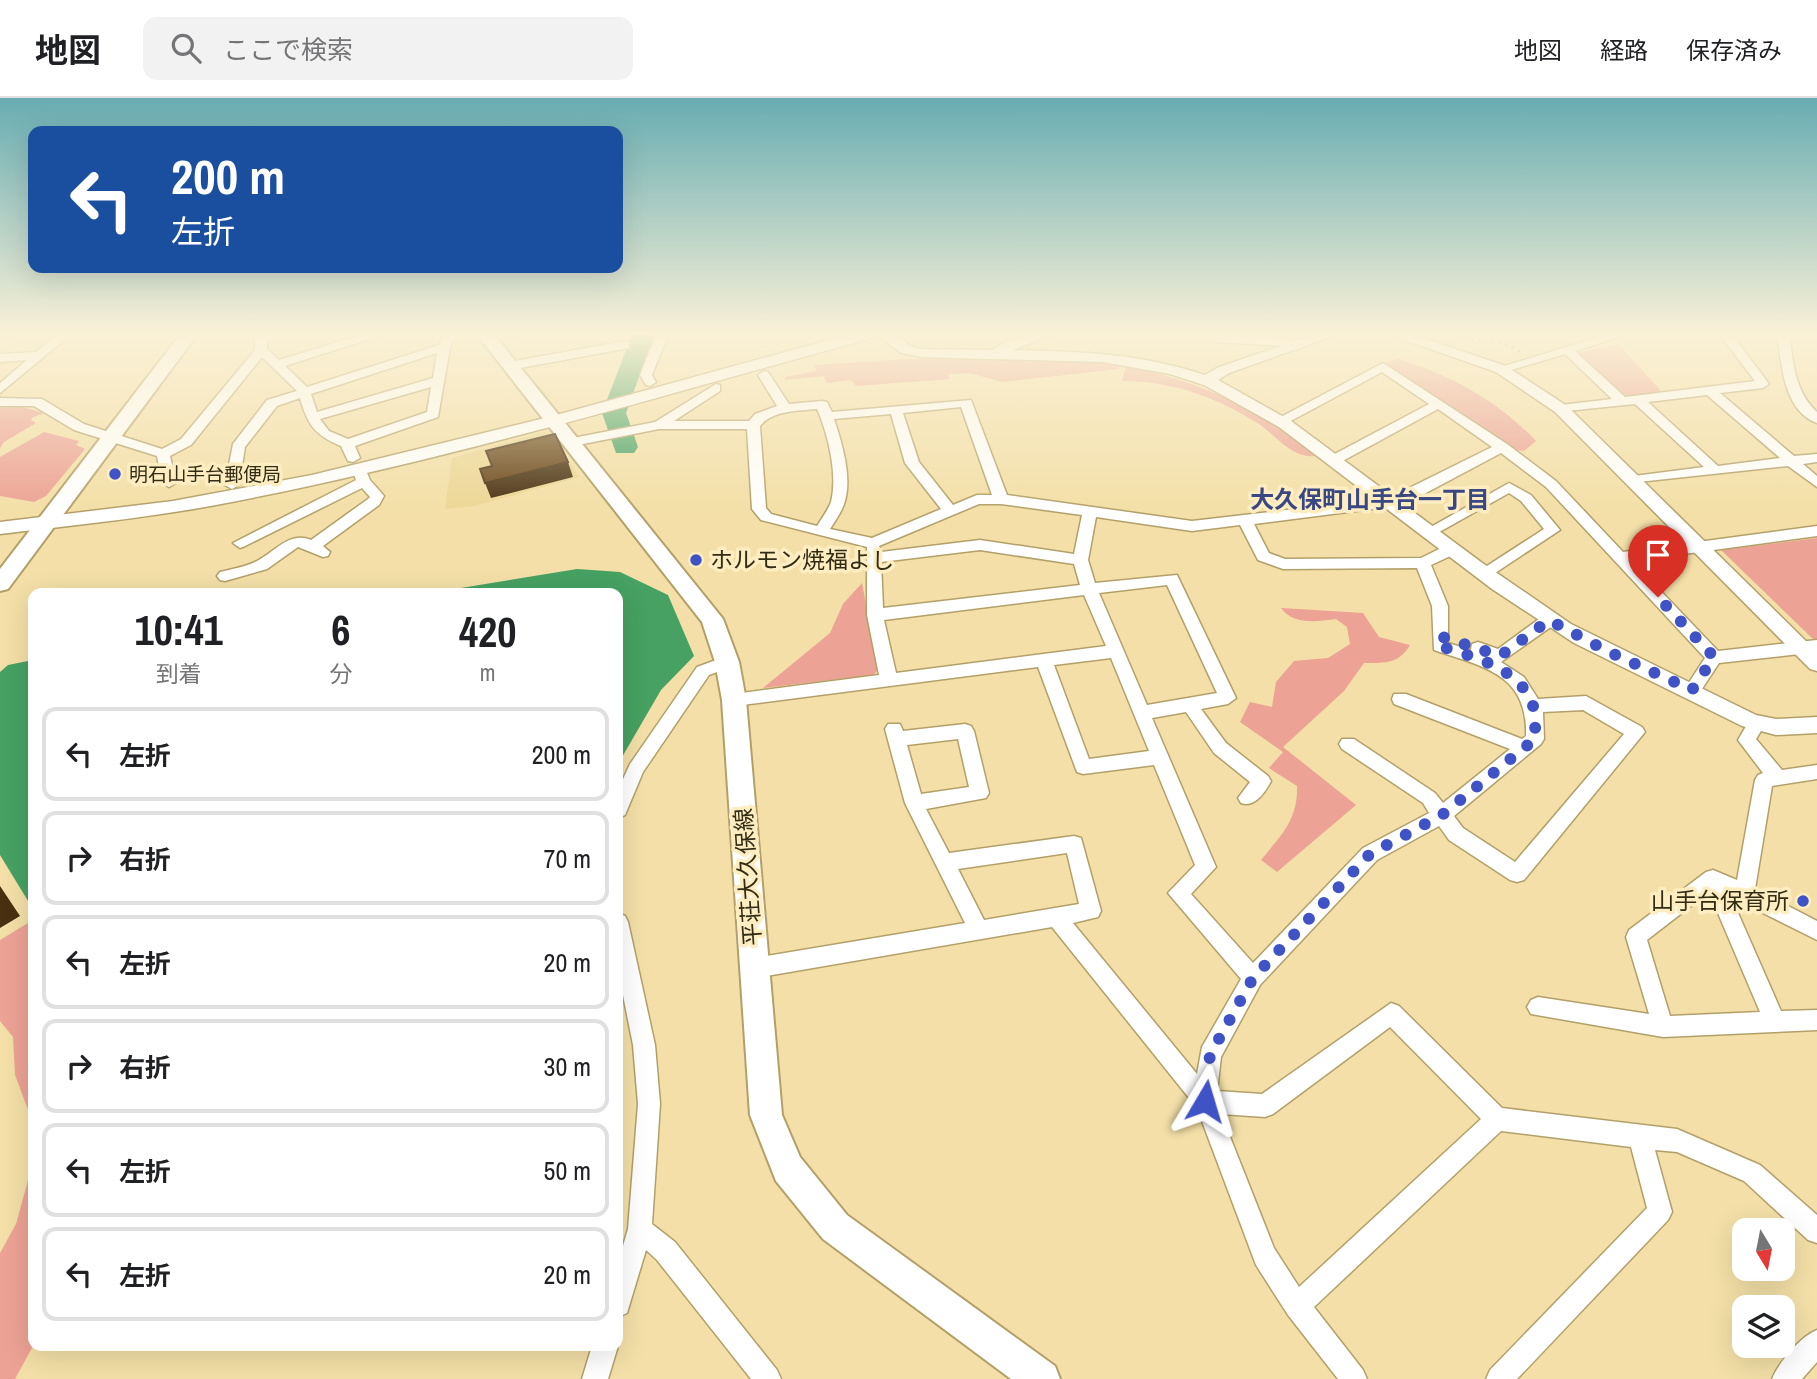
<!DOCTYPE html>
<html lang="ja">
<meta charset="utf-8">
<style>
:root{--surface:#fff;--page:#f2f2f2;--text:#202124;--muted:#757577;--line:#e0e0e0}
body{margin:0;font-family:"Archivo Narrow","Noto Sans JP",sans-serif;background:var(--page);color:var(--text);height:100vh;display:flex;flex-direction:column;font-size:26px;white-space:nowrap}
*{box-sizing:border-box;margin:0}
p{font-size:23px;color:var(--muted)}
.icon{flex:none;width:38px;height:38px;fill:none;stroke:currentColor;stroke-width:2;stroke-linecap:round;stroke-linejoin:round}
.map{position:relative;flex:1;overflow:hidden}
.sheet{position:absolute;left:28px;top:490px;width:595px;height:763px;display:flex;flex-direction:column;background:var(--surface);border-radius:14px;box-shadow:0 7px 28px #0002}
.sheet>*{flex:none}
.hud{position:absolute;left:28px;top:28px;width:595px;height:147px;border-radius:14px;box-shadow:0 7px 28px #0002;background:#1a4fa0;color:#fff;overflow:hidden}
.needle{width:46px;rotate:170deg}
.fabs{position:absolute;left:1732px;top:1120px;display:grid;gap:14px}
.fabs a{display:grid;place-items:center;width:63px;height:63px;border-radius:14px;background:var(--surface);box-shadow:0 7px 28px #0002;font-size:35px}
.pin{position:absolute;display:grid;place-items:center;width:60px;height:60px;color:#fff;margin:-72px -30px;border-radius:50% 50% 50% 0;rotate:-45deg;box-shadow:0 0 7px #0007}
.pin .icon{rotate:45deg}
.me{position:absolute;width:77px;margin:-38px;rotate:7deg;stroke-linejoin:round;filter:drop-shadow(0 0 5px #0008)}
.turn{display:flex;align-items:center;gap:24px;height:147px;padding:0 28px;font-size:32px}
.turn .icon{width:91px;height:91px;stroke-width:2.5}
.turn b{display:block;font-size:49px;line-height:60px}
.eta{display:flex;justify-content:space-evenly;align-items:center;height:119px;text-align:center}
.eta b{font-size:42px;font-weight:700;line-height:49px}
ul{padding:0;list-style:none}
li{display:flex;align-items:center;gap:21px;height:94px;margin:0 14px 10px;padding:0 14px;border:4px solid var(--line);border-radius:14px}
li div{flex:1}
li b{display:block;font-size:26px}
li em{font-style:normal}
header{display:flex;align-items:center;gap:42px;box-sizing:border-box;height:98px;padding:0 35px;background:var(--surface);border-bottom:2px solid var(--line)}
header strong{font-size:33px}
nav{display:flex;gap:38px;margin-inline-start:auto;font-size:24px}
.search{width:490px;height:63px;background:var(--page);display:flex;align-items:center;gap:18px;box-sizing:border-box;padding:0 24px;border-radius:14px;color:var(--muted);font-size:26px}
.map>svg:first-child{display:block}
.built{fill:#edd796}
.green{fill:#eca294}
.water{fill:#46a162}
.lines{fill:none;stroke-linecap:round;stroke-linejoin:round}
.river{fill:#46a162;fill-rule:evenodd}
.minor-casing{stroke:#b3a069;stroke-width:3}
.tertiary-casing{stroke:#b3a069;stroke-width:3}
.secondary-casing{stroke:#b3a069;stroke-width:4}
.path{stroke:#9e9066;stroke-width:2.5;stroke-dasharray:2.5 4.5;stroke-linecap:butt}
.minor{fill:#fff;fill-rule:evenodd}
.tertiary{fill:#fff;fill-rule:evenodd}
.secondary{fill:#fff;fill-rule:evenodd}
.shaded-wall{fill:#483010}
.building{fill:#674517;stroke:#483010;stroke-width:2}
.route{stroke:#3f52c6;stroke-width:12;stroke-dasharray:0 21.6}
.poi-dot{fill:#3f52c6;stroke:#fdedc0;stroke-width:2.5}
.labels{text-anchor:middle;stroke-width:7;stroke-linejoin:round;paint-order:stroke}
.far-poi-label{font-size:19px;fill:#332c15;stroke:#fdedc0;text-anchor:start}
.poi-label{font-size:23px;fill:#332c15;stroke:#fdedc0;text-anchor:start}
.street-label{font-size:23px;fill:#332c15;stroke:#fdedc0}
.neighbourhood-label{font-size:24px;font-weight:bold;fill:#394883;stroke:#fdedc0}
</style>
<header>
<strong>地図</strong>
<div class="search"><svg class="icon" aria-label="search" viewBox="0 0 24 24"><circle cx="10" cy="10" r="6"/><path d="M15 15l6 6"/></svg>ここで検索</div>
<nav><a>地図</a><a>経路</a><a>保存済み</a></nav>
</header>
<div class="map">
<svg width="1817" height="1281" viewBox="0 0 1817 1281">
<rect width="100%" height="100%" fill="#f3dfa7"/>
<path class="built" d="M541,334h7l32,45 -106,29 -29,3 7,-51z"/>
<path class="green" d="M1618,246l45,49 -39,5 -47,-45z
M909,261l132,1 78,4v5l-117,13 -32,-9 -22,1 2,5 -94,7 -5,-6 -24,3 -3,-7 -39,4v-3l31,-6 -1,-6z
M1398,261c53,16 100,42 138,82l-12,10 -11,-1 -128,-87z
M1126,268c83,18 124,40 192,90 -26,3 -40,-19 -59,-32 -40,-26 -90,-44 -137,-43z
M22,309l23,6 -12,4 -2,3 5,3 -32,19 -4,6v-40z
M44,334l35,9 -3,4 9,4 -39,47 -12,6 -34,-6v-39z
M1817,440v101h-4l-92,-89z
M862,485l16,86 -4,6 -111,13 67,-55 13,-29z
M1281,510l82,5 16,24 31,8c-11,19 -25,18 -46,18l-20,28 -61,56 73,58 -79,67 -16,-12c21,-26 37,-40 36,-74l-28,-18 14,-16 -43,-30 10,-20 22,5 4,-25 18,-21 34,-3 22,-14 -3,-17 -11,-8c-18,2 -42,7 -55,-11z
M33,822v203l-18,-48 -2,-38 -13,-16v-81z
M33,1064v184l-18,33h-15v-126l16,-29z"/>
<path class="water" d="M577,471l43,3 48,23 26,61 -33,34 -43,74v-171h-188z
M33,562v249l-33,-54v-183l8,-7z"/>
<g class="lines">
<path class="river" d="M633,234h22l-29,81 12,34 -4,6h-18l-14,-40z"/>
<g class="minor-casing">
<path id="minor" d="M20,234l-12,5 -6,-4v-1z
M60,234h14l-74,61v-10l27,-23 -27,2v-8l36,-2z
M255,234h37l-25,9v8l12,11 92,-28h20l-106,34 22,21 132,-42 6,-13h12l-7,15 -12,70 -83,29 5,12 -7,4 -5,-1 -7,-15c-26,-11 -33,-20 -41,-48l-23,8 -32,41 -6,38 -7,4 -7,-4 8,-41 34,-44 30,-9 -35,-34 -71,88 -21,11 6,27 -7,4 -7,-4 -5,-27 -83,-26 -40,-24h-34v-8l42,1 42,25 78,25 19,-10 74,-89zM437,255l-4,25 -116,34 -6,-18zM431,289l-4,25 -79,27 -19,-8 -9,-12z
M500,234h29l-41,10 -6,-4z
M657,234h12l-17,43 4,7 -6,4 -4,-1 -6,-10z
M1038,234h20l-60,24 -10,-3 17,-11z
M1210,234l77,6 16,8 -6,4 -12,-4 -66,-4 -4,-1z
M1614,234h20l-59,19 50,46 130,-16 -37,-49h12l39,52 -6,4 -43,5 74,63 23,-2v8l-14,2 14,12v11l-29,-21 -159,17 -2,-3 7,-4 70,-9 -69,-63 -79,8v-6l5,-1 51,-6 -47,-45 -64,19 -6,-4zM1707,297l73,63 -62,8 -70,-64z
M1777,234h12c4,29 5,59 28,80v11c-34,-12 -36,-61 -40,-91z
M625,243l4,1v6l-120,22 -6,-4 6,-4z
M1383,265l124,81 49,37 67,71 194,-26v10l-185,25 86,90 99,-11v12l-98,11 -21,32 -6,1 -8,-6 21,-32 -159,-171 -45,-34 -92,49 -14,4 -141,18 15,29 16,6 136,-1 26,-13h10v8l-26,12 17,41v37l23,7 1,-6 6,-2 20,7 45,-33h12l2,4 -2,4 -54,38 23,15 14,22 48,-3 56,31 3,5 -121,148 -7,2 -7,-2 -61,-40 -10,-14 -62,34 -117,125 -39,72 -4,34 45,3 129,-91 8,3 103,102 175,21 83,36 57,50v28l-9,-3 -64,-59 -67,-29 -22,-2 17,62 -4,8 -151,159h-31l4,-9 157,-162 -16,-61 -130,-16 -187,176 49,63 4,9h-29l-50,-64 -32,-50 -59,-157 -145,-181 -297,51 -7,-3 -3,-7 3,-7 7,-3 210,-35 -60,-120 -20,-74 3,-5h12l3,7 62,-7 6,2 3,5 15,62 -3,5 -60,11 23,44 125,-17 7,2 20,73 -3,6 -25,6 124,151 5,-27 39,-68 -73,-86 27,-28 -41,-100 -71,9 -6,-2 -39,-105 -304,39 -6,-1 -2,-5 8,-6 145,-19 -12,-60v-68l-106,-27 -9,-11 -5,-80h-88l-86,17 -7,-4 7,-4 82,-16 61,-38 4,1v6l-46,30h75l6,-7 22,-8 -19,-31 6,-4 4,1 21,32 33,-3 5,1 5,10 139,-12 36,95 185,26 197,-23 103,-51 -54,-38 -99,54h-10v-6l100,-53 -47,-32 -95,51 -5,1 -7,-4zM961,309l31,88h-15l-24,10 -34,-43 -16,-49zM817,311c11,25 21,65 14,93 -3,8 -9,16 -14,24l-46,-12 -5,-6 -6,-82c13,-16 38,-15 57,-17zM891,316l14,49 36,46 -69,29 -42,-9c5,-8 11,-16 14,-25 9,-25 -2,-61 -10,-85zM979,406h22l81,11 -8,39 -94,-14 -99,12 -2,-6zM1096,419l96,14 48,-6 18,35 25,9 134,-1 15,38 2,44c50,17 94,24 92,86l-4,3 -116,-45h-12l-2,5 2,5 116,45 -67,54 -8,-10 -81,-54h-12l-3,5 3,5 81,54 6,10 -66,35 -110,115 -62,-69 25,-27 -64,-149 34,-6 28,41 36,29 -12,16 3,5c13,5 24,-10 30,-22l-3,-5 -42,-33 -25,-34 27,-5 8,-6 -59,-123 -82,8 -7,-23zM980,452l94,14 6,21 -197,23 -2,-46zM1167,487l50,108 -70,12 -48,-112zM1084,497l22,51 -210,27 -12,-53zM1111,560l38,93 -60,8 -35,-94zM1583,612l41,24 -109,128 -52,-34 -9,-12 87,-72 3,-5 -1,-27zM958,641l11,48 -48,7 -14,-49zM1067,755l12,51 -95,16 -26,-51zM1390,929l91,92 -182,168 -25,-39 -53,-134 44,3 8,-3z
M360,369l5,1 5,12 14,16 -5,9 -56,41 7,6 -2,4 -5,1 -25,-10 -31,22 -42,12 -5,-1 -3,-4 3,-4c12,-3 26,-5 37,-11 18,-9 32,-30 54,-21l57,-41 2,-2 -8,-9 -117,58 -5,2 -7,-5 123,-63 -3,-9z
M1509,385l22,12 29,35 -71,47h-10l-3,-4 68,-44 -23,-28 -12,-8 -75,42h-10l-2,-3z
M727,558l6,2 2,4 -2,4 -24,9 -66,97 -18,43 -7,3v-28l12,-26 67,-97z
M1755,621l6,2 3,5 -8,13 26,31 35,-5v14l-45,7 -17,103 62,32v19l-86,-43 50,114 36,-1v20l-154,7 -132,-23 -4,-7 4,-7 7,-3 111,17 -23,-77 3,-7 77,-58 7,-2 24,10 18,-100 3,-5 5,-2 -25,-33 11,-19zM1709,794l51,120 -90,4 -23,-76z
M618,815l7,3 3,6 27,123 5,59 -8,120 23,18 102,128 4,9h-30l-94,-119 -11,-10 -19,63 -9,4v-54l10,-34 10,-125 -5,-59 -15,-75z
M1817,1232v32l-15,17h-30c7,-17 28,-42 45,-49z
M592,1248h26l-10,33h-26z"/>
</g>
<g class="tertiary-casing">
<path id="tertiary" d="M858,234h35l18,15 10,2c96,3 192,-5 284,26l14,-8 103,-35h22l-115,41 -11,7 73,41 190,141 90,62 185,91 20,4 41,-2v16l-41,2 -34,-9 -168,-83 -82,-54 -213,-162 -75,-42 -34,-11 -67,-12 -182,-5 -20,-4 -22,-17c-223,61 -446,129 -674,171 -68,12 -137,19 -205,27v-12l173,-21 139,-26 237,-58z
M1382,234h23l101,34 61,40 250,246v19l-7,-2 -255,-257 -59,-40z"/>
</g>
<g class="secondary-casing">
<path id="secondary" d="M182,234h17l-191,257 -8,2v-22z
M475,234h17l231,287 16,43 7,38 36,415 18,42 47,58 208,151 5,13h-49l-188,-140 -47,-58 -26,-66 -28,-415 -7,-38 -13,-40z"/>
</g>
<path class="path" d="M1457,240l47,5 16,9"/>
<use href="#minor" class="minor"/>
<use href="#tertiary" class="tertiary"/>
<use href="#secondary" class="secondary"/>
</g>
<path class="shaded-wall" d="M568,364l5,15 -82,21 -6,-15z
M0,788l20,30 -20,12z"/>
<path class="building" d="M555,336l13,28 -83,21 -5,-14 12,-3 -6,-15z"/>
<linearGradient id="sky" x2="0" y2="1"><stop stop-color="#67acb2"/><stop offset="0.57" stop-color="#faf1d7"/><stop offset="1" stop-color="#faf1d7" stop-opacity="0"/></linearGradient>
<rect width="1817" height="414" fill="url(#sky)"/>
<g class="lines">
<path class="route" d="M1205,1003l5,-46 43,-77 117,-124 72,-39 93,-76c0,-10 1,-23 -2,-33 -13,-39 -59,-48 -93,-60v-10l60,20 49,-36 58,31 85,39 22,-33 -56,-60"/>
</g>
<g class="poi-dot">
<circle cx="115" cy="376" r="7"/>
<circle cx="696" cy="462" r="7"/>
<circle cx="1803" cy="803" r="7"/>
</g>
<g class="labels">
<g class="far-poi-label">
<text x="129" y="383">明石山手台郵便局</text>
</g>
<g class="poi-label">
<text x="710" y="470">ホルモン焼福よし</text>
<text x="1789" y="811" text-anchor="end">山手台保育所</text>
</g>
<g class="street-label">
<text transform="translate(748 779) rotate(-94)" y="8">平荘大久保線</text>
</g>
<g class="neighbourhood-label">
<text x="1370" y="410">大久保町山手台一丁目</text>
</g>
</g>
</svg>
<div class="fabs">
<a><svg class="needle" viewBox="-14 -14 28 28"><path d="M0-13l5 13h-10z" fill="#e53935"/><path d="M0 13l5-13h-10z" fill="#757577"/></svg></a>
<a><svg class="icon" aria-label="layers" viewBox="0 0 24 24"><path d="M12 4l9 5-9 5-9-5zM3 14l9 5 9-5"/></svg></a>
</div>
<div class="pin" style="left:1658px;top:499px;background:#d93025"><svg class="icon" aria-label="arrive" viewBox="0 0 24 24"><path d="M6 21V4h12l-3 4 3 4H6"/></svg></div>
<svg class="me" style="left:1205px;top:1003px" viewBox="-20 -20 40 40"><path d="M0-17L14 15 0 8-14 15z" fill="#3f52c6" stroke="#fff" stroke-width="4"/></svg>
<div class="hud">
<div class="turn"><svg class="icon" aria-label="left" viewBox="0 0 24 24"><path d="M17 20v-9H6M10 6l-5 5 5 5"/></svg><div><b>200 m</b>左折</div></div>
</div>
<section class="sheet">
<div class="eta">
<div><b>10:41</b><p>到着</p></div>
<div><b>6</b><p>分</p></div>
<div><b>420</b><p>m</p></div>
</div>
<ul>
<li><svg class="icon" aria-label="left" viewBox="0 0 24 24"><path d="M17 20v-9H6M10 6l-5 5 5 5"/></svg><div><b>左折</b></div><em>200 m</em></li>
<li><svg class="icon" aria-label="right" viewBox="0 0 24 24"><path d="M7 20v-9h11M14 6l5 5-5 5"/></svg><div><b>右折</b></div><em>70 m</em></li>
<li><svg class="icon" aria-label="left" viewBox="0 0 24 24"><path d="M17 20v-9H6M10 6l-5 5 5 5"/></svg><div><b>左折</b></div><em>20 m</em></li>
<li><svg class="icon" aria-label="right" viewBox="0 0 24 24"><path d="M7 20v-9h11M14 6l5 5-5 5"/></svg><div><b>右折</b></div><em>30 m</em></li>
<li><svg class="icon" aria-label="left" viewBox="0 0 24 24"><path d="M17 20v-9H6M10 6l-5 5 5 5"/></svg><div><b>左折</b></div><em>50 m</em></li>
<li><svg class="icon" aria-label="left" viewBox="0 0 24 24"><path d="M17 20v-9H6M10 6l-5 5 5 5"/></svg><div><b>左折</b></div><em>20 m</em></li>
</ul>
</section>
</div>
